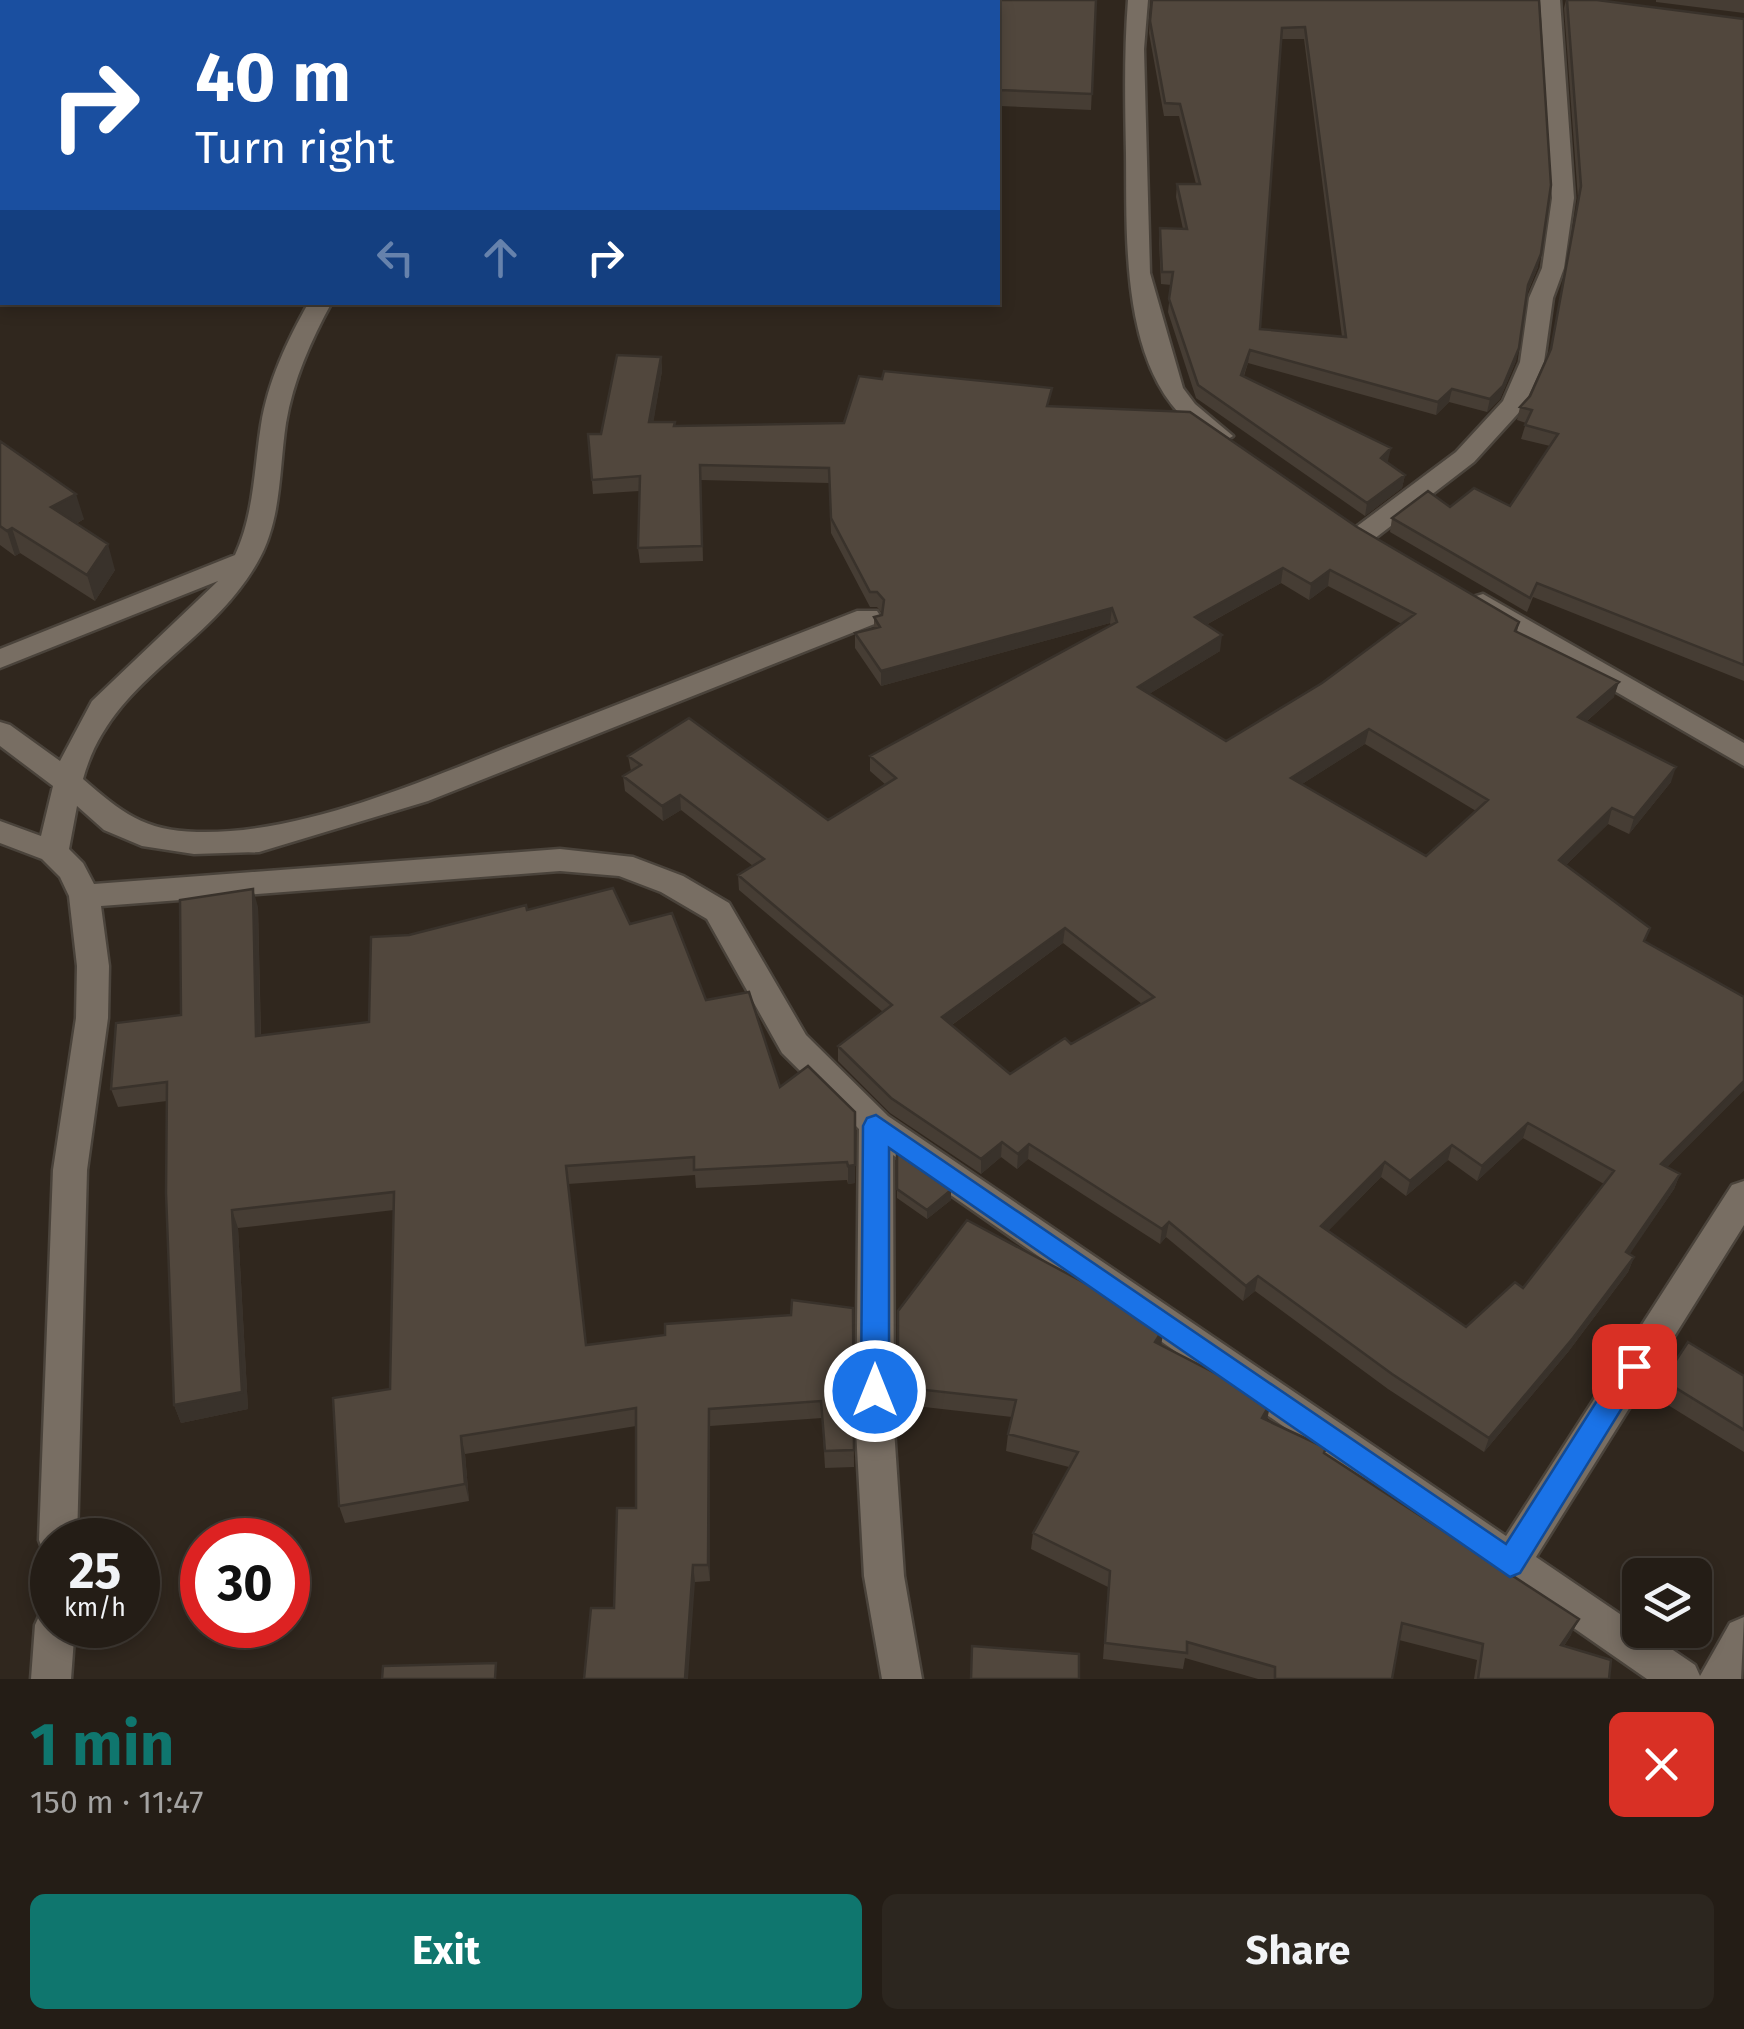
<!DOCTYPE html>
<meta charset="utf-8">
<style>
:root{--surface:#241d16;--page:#2c261f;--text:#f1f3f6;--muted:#a3a2a1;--line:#413b35;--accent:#0f766e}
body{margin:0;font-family:"Fira Sans",sans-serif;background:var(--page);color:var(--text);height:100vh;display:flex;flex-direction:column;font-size:38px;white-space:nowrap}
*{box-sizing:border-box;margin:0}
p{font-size:32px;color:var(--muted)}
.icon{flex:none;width:55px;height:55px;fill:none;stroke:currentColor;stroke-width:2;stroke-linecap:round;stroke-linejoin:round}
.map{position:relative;height:1679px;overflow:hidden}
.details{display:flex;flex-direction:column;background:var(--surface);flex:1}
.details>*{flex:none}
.banner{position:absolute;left:0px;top:0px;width:1000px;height:305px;box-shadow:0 5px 15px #0003,0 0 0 2px var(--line);background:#1a4fa0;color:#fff;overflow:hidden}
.fabs{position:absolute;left:1622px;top:1558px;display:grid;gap:20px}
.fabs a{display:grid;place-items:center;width:90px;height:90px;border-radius:15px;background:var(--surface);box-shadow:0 5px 15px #0003,0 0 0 2px var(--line);font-size:50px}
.speed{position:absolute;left:30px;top:1518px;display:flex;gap:20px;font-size:50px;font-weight:700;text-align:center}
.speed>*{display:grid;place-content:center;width:130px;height:130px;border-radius:50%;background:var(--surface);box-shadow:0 5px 15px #0003,0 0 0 2px var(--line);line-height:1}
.speed small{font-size:25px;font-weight:400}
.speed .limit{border:15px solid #d22;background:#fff;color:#111}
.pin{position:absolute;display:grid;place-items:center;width:85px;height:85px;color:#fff;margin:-42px;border-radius:20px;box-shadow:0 5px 15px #0006}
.me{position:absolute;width:110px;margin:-55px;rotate:0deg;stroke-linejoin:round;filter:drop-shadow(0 0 8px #0008)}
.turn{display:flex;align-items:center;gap:35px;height:210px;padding:0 30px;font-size:45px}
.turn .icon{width:130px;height:130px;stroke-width:2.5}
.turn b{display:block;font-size:70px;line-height:85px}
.lanes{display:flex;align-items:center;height:95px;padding:0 30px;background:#0003;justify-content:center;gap:50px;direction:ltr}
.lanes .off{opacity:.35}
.round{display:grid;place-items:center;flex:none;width:105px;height:105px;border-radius:15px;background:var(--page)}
.overview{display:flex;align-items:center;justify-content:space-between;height:170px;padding:0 30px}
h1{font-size:60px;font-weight:700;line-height:75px;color:var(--accent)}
.button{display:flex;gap:20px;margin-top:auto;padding:20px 30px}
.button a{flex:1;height:115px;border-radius:15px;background:var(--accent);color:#fff;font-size:40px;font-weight:700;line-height:115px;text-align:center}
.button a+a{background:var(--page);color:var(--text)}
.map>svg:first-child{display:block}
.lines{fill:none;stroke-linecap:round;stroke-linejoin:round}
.minor-casing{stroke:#4a433b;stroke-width:5}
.minor{fill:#786e63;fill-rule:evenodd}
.wall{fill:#463d34;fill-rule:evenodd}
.shaded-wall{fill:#39322b}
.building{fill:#51473d;stroke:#39322b;stroke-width:2.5;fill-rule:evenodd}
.route{fill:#1a73e8;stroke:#114b97;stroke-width:2.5}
</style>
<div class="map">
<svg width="1744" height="1679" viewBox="0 0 1744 1679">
<rect width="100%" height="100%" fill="#30271e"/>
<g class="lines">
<g class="minor-casing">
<path id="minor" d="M1128,0h20l-4,49 6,224 33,115 12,16 38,32 -12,7c-11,-2 -17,-8 -26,-15 -75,-58 -68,-188 -69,-274 -1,-52 -2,-102 2,-154z
M1540,0h20l14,198 -10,70 -11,30 -9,64 -21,46 -49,54 -100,77h-18l-4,-6 4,-6 100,-75 47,-51 17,-39 9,-64 13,-30 10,-70z
M0,196l2,1v13h-2z
M309,302h23c-21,38 -39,78 -46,121 -7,46 -4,98 -29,140 -50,87 -146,115 -174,216 38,33 61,52 114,53 108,3 234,-55 334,-94 109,-42 218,-85 326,-127h20l4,6 -4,6 -449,178 -169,51 -65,2 -52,-8 -38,-16 -27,-24 -8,43 14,14 11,21 466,-35 73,8 50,19 46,27 77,132 82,81 618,420 226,-351 12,-4v44l-208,332 159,108 5,11 30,-53 14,-6 -3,62h-94l-754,-524 1,274 10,147 18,103h-40l-18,-103 -8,-147 3,-300 -77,-76 -75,-134 -46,-27 -42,-16 -59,-5 -459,35 8,60 -1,52 -21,152 -10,370h-25v16l-8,-3 -5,-13 14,-370 23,-152 1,-52 -8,-70 -9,-19 -18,-18 -42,-16v-22l41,15 12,-50 -53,-40v-24l10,3 50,36 32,-60 126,-120 -218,87v-19l235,-94c19,-40 19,-86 26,-130 7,-44 26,-84 48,-123z
M1483,594l261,149v23l-271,-157 -3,-6 3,-6z
M52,1607v18h23l-4,54h-40l4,-54 6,-13z"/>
</g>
<use href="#minor" class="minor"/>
</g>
<path class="wall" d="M1096,0l-5,110 -91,-4 -1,10h-1v-114z
M1151,0h388l-1,267 -11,27 -11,67 -16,38 -13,13 -38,-10 -13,13 -188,-52 -4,13 144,85 -1,1 18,13 -3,13 -37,28 -169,-118 -28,-86 3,-27 -10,-1 -2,-43 1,-13 23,1 -7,-32 1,-13h19l-17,-68h-15l-15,-83zM1281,39h23l38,298 -82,-8z
M1566,0h31l147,19v662l-211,-84 -6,15 -137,-80 2,-14 58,-11 60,-1 40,-60 -29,-7 5,-16 -9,-3 3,-13 10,-11 20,-44 28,-153 -14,-191z
M1656,0h88v13l-88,-11z
M661,357l1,14 -9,51 22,4 169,-3 206,-17 307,121 162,95 -2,10 97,65 -27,24 84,61 -42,52 -21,-10 -42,41 79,77 99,55v93l-77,77 13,7 -6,15 -45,65 5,3 -6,15 -60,80 -84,100 -96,-63 -133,-98 -12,10 -77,-64 -6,7 -132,-85 -11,10 -16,-12 -20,17 -91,-61 -52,-52v-15l45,-34 -144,-122 -1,-15 15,-9 -72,-56 -18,11 -38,-30 -2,-15 8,-5 -3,-15 200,64 58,-35 -16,-14v-15l241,-130 -1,-3 -229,63 -26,-38v-15l19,-5v-11l8,-2v-2l-5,-6h-7l-39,-74 -2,-50 -128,-3 2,81 -63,2 -2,-15 1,-57 -46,3 -5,-60h13zM1281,583l28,17 19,-14 74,38 -80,59 -96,58 -77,-47 71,-43 -14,-26zM1365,744l111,67 -50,45 -124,-72zM1063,943l79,61 -71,40 -61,30 -58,-49zM1523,1138l81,46 -81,104 -57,39 -138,-96 53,-54 25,19 42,-36 29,21z
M0,441l84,78 -8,5 39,46 -20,31 -75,-48 -5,3 -15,-11z
M258,907l3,128 108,-13 40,-87 118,-25 103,14 76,76 74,87 28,-21 47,117 -7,1 -1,-4 -151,8 -1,-13 -127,9 18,161 79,-10 126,-20 62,-7 1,159 -29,1 -3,-50 -112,8v155l-15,1 -81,26 22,-100v-82l-171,28 4,47 -124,22 -6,-17 51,-117 4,-179 -156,18 10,181 -67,14 -7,-18 -7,-304 -49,6 -7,-18 70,-74z
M897,1153l54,37v10l-24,19 -30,-21z
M898,1311l263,35 106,74 58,33 246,182 -7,11 45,33h-135l3,-19 -78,-20 -7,39h-134l-73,-21 -2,11 -80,-10 5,-72 -77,-38 2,-16 36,-66 -63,-16 2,-17 4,-17 -114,-13z
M1744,1376v76l-89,-55 8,-17z"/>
<path class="shaded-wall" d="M1541,254l-3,13 -13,30 3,-12z
M1519,348l-3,13 -16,38 -13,13 3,-13z
M1250,350l-2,13 -9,25 2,-13z
M661,357l1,14 -11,66 -2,-15z
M1452,389l-3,13 -13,13 2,-13z
M1391,448l-3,13 -10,10 3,-13z
M1405,475l-3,13 -37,28 2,-13z
M76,494l8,25 -25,14 -8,-26z
M12,528l8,25 -5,3 -8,-25z
M108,544l7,26 -20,31 -8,-26z
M1283,568l-2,15 -88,49 2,-15z
M1330,570l-2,16 -19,14 2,-16z
M1112,608l-2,15 -229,63v-15z
M1222,635l-2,16 -84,51 2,-15z
M1619,682l-5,15 -40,35 4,-15z
M1369,729l-4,15 -77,49 3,-15z
M1676,767l-5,15 -42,52 5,-16z
M680,795l1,15 -18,11 -1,-15z
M1612,808l-4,16 -53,52 4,-16z
M253,889l5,18 3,147 -5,-18z
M1065,928l-2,15 -121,89v-15z
M1744,1081v9l-89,89 6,-15z
M1528,1123l-5,15 -46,43 5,-15z
M855,1131v52l-7,1v-18z
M1002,1142l-1,15 -20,17v-15z
M1029,1144l-1,15 -11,10 1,-15z
M1452,1145l-4,15 -42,36 4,-15z
M1385,1162l-4,15 -63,64 3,-15z
M1680,1174l-6,15 -53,78 5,-15z
M951,1190v10l-24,19v-9z
M232,1210l6,18 10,181 -67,14 -7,-18z
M1169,1222l-3,15 -6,7 2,-15z
M1634,1257l-6,15 -60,80 -84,100 5,-14z
M1258,1276l-3,15 -12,10 3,-15z
M1164,1328l-3,18 -6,-4z
M1271,1402l-4,18 -5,-2z
M709,1409l1,17v155l-2,-16z
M461,1436l4,18 4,47 -4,-17z
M693,1565l2,17 -7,97h-3z
M1579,1619l-8,16 -17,26 7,-16z"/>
<path class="building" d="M0,0h487l6,2h-491v165l-2,-1z
M957,0h139l-4,94 -92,-4v11h-2v-99h-42z
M1152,0h387l12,185 -10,69 -13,31 -9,63 -16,38 -13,13 -38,-10 -14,13 -188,-52 -9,25 150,73 -10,10 24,17 -38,28 -169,-118 -29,-86 4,-27h-11l-2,-44 27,1 -10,-45h23l-20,-80 -15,-1 -15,-82zM1305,27l41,310 -86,-8 22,-301z
M1567,0h30l147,19v646l-207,-82 -7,15 -138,-80 36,-27 22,16 24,-19 36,18 48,-72 -33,-9 7,-15 -12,-3 10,-11 21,-47 30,-163z
M617,355l44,2 -12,65h26l-1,4 170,-3 15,-47 23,3 2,-8 168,17 -5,18 143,6 167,115 162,95 -4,9 104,51 -41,35 98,50 -42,51 -22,-10 -53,52 91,68 -6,13 100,56v84l-83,83 19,10 -54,78 8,5 -61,81 -84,100 -97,-64 -134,-98 -12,10 -77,-64 -7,7 -133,-85 -11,10 -16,-12 -21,17 -90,-61 -53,-52 54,-41 -154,-130 26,-16 -84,-64 -18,11 -39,-30 18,-11 -13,-9 61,-38 139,102 68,-42 -26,-22 247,-134 -5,-14 -231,63 -26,-38 25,-6 -6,-10 8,-2 2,-15 -7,-8h-7l-39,-74 -2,-50 -129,-3 2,81 -64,2 2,-72 -48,4 -4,-46h13zM1283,568l28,16 19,-14 85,44 -93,69 -96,58 -88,-54 84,-52 -27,-18zM1369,729l119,71 -62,56 -135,-78zM1065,928l89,69 -83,47 -6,-6 -55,36 -68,-57zM1528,1123l86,48 -91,117 -8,-6 -49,45 -145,-101 64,-64 25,19 42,-36 30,21z
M0,441l76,53 -25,13 57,37 -21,31 -75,-47 -5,3 -7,-5z
M613,888l17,36 42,-11 34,87 43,-8 31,95 28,-21 47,46v53l-7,1 -1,-4 -153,8v-13l-128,9 20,179 79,-10v-11l126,-9 1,-15 61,8 1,142 -29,1 -4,-50 -112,8 -1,156h-15l-8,114h-101l7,-71h23l3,-100h19v-100l-175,28 4,48 -126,22 -6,-108 57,-9 4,-197 -162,18 10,182 -68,13 -8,-212 1,-111 -56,7 5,-66 65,-8 -1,-115 73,-11 3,147 113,-14 2,-85 38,-2 117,-30 1,5z
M897,1153l54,37 -24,20 -30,-21z
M967,1220l174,93 23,15 -9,14 116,60 -9,16 64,30 -2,5 255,166 -18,26 50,15 -2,19h-131l5,-35 -81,-21 -10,56h-117v-12l-88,-25v11l-82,-10 5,-72 -77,-38 45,-81 -70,-18 8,-34 -118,-13v-76z
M1688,1342l56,34v54l-81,-50z
M972,1646l107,8v25h-108z
M496,1663l-1,16h-113l1,-13z"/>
<path class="route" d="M876,1115l630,429 118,-186 10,-4 10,4 4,8 -128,207 -10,4 -621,-429v243l-4,9 -10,3 -10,-3 -4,-9 2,-265 4,-8z"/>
</svg>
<div class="fabs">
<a><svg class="icon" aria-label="layers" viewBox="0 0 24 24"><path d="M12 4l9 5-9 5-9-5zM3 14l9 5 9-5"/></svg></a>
</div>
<div class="speed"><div>25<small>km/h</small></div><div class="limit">30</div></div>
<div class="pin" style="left:1634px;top:1366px;background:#d93025"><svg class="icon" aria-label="arrive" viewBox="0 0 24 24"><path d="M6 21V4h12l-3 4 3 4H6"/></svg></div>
<svg class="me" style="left:875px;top:1391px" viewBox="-20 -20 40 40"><circle r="17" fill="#1a73e8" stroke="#fff" stroke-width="3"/><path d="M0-11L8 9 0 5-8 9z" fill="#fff"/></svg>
<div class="banner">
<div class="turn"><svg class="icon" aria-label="right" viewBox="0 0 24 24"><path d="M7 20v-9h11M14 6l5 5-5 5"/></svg><div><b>40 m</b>Turn right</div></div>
<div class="lanes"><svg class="icon off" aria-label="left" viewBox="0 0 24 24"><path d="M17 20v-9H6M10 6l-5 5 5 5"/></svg><svg class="icon off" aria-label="ahead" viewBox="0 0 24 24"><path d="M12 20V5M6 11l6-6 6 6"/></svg><svg class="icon" aria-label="right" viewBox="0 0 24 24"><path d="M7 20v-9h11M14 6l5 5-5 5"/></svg></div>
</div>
</div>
<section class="details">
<div class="overview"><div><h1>1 min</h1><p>150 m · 11:47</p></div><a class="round" style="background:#d93025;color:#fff"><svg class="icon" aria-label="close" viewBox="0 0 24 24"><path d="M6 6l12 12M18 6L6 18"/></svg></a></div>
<div class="button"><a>Exit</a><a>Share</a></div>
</section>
